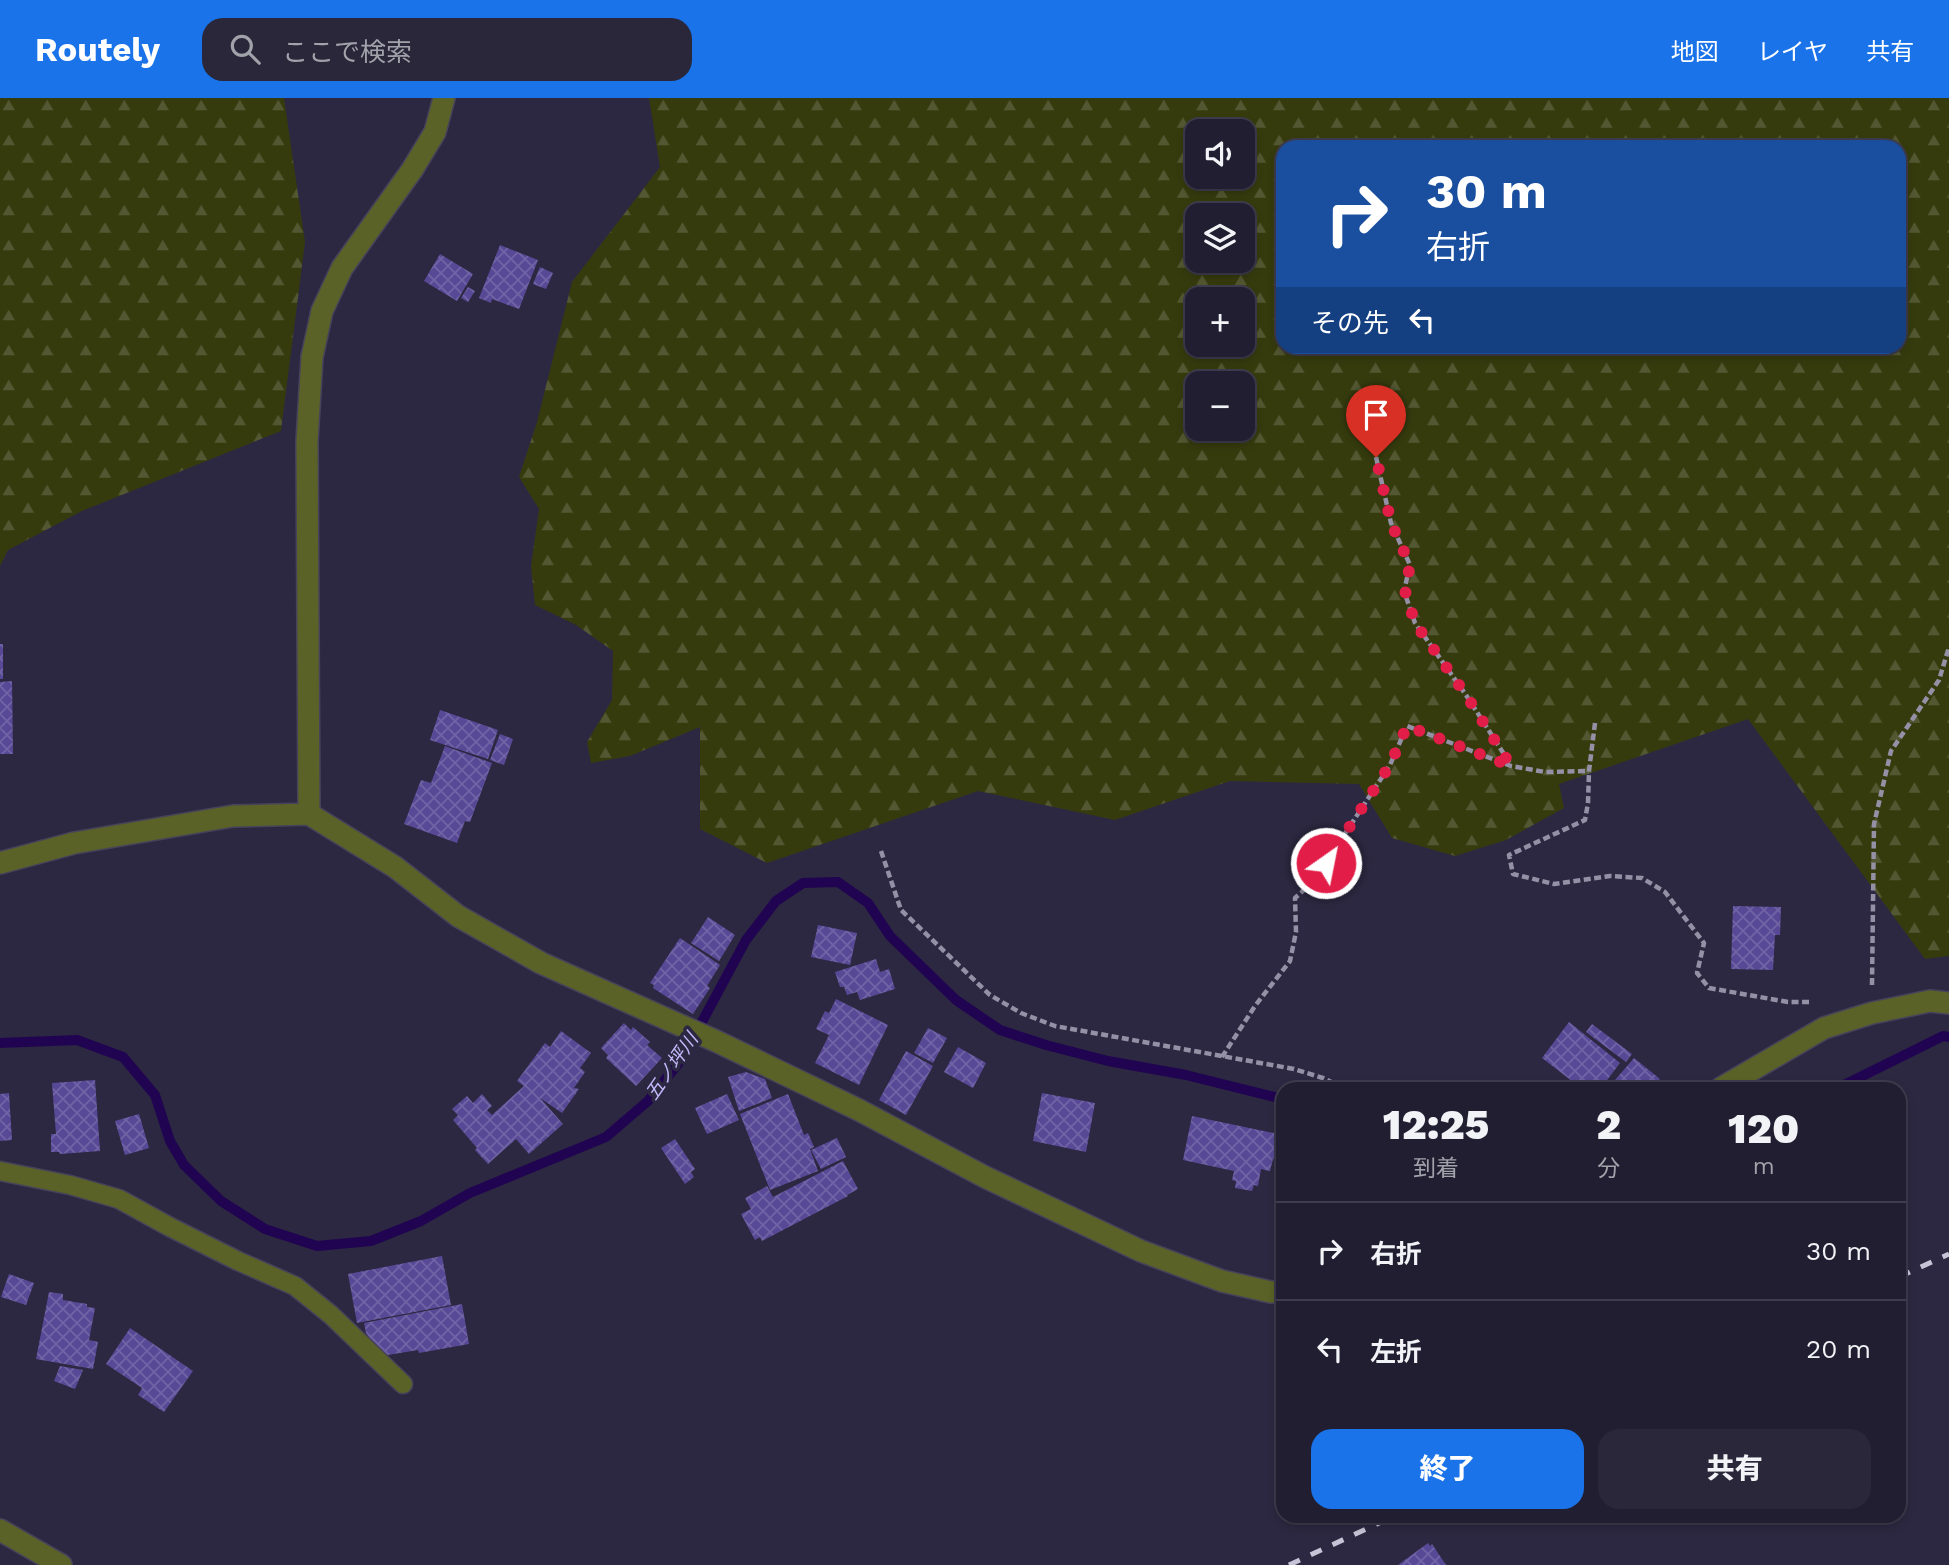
<!DOCTYPE html>
<html lang="ja">
<meta charset="utf-8">
<style>
:root{--surface:#211e31;--page:#292739;--text:#f1f3f6;--muted:#a2a2ab;--line:#3e3c4d;--accent:#1a73e8}
body{margin:0;font-family:"Work Sans","Noto Sans JP",sans-serif;background:var(--page);color:var(--text);height:100vh;display:flex;flex-direction:column;font-size:26px;white-space:nowrap}
*{box-sizing:border-box;margin:0}
p{font-size:23px;color:var(--muted)}
.icon{flex:none;width:38px;height:38px;fill:none;stroke:currentColor;stroke-width:2;stroke-linecap:round;stroke-linejoin:round}
.map{position:relative;flex:1;overflow:hidden}
.drawer{position:absolute;left:1276px;top:984px;width:630px;height:441px;display:flex;flex-direction:column;background:var(--surface);border-radius:21px;box-shadow:0 4px 10px #0003,0 0 0 2px var(--line)}
.drawer>*{flex:none}
.banner{position:absolute;left:1276px;top:42px;width:630px;height:214px;border-radius:21px;box-shadow:0 4px 10px #0003,0 0 0 2px var(--line);background:#1a4fa0;color:#fff;overflow:hidden}
.controls{position:absolute;left:1185px;top:21px;display:grid;gap:14px}
.controls a{display:grid;place-items:center;width:70px;height:70px;border-radius:14px;background:var(--surface);box-shadow:0 4px 10px #0003,0 0 0 2px var(--line);font-size:35px}
.pin{position:absolute;display:grid;place-items:center;width:60px;height:60px;color:#fff;margin:-72px -30px;border-radius:50% 50% 50% 0;rotate:-45deg;box-shadow:0 0 7px #0007}
.pin .icon{rotate:45deg}
.me{position:absolute;width:77px;margin:-38px;rotate:33deg;stroke-linejoin:round;filter:drop-shadow(0 0 5px #0008)}
.turn{display:flex;align-items:center;gap:24px;height:147px;padding:0 35px;font-size:32px}
.turn .icon{width:91px;height:91px;stroke-width:2.5}
.turn b{display:block;font-size:49px;line-height:60px}
.then{display:flex;align-items:center;height:66px;padding:0 35px;background:#0003;gap:14px;font-size:26px}
.eta{display:flex;justify-content:space-evenly;align-items:center;height:119px;text-align:center}
.eta b{font-size:42px;font-weight:800;line-height:49px}
.cta{display:flex;gap:14px;margin-top:auto;padding:14px 35px}
.cta a{flex:1;height:80px;border-radius:21px;background:var(--accent);color:#fff;font-size:28px;font-weight:800;line-height:80px;text-align:center}
.cta a+a{background:var(--page);color:var(--text)}
ul{padding:0;list-style:none}
li{display:flex;align-items:center;gap:21px;height:98px;padding:0 35px;border-top:2px solid var(--line)}
li div{flex:1}
li b{display:block;font-size:26px}
li em{font-style:normal}
header{display:flex;align-items:center;gap:42px;box-sizing:border-box;height:98px;padding:0 35px;background:var(--accent);color:#fff}
header strong{font-size:33px}
nav{display:flex;gap:38px;margin-inline-start:auto;font-size:24px}
.search{width:490px;height:63px;background:var(--page);display:flex;align-items:center;gap:18px;box-sizing:border-box;padding:0 24px;border-radius:21px;color:var(--muted);font-size:26px}
.map>svg:first-child{display:block}
.forest{fill:url(#forest-firs);fill-rule:evenodd}
.lines{fill:none;stroke-linecap:round;stroke-linejoin:round}
.stream{stroke:#210451;stroke-width:10}
.building{fill:url(#building-cross-hatch)}
.service-casing{stroke:#47435b;stroke-width:21}
.minor-casing{stroke:#47435b;stroke-width:24}
.path{stroke:#9491a6;stroke-width:4.5;stroke-dasharray:7 3.5;stroke-linecap:butt}
.service{stroke:#5a6227;stroke-width:18}
.minor{stroke:#5a6227;stroke-width:21}
.rail{stroke:#c6c4d6;stroke-width:5;stroke-dasharray:12 12;stroke-linecap:butt}
.route{stroke:#e11d48;stroke-width:12;stroke-dasharray:0 21.6}
.labels{text-anchor:middle;stroke-width:7;stroke-linejoin:round;paint-order:stroke}
.water-label{font-size:19px;font-style:italic;fill:#c3bafc;stroke:#2c2841}
</style>
<header>
<strong>Routely</strong>
<div class="search"><svg class="icon" aria-label="search" viewBox="0 0 24 24"><circle cx="10" cy="10" r="6"/><path d="M15 15l6 6"/></svg>ここで検索</div>
<nav><a>地図</a><a>レイヤ</a><a>共有</a></nav>
</header>
<div class="map">
<svg width="1949" height="1467" viewBox="0 0 1949 1467">
<defs>
<pattern id="forest-firs" width="22" height="20" patternUnits="userSpaceOnUse" patternTransform="scale(1.75)"><rect width="22" height="20" fill="#363b0e"/><path d="M5 1l3.5 6h-7zM16 11l3.5 6h-7z" fill="#535832"/></pattern>
<pattern id="building-cross-hatch" width="8" height="8" patternUnits="userSpaceOnUse" patternTransform="scale(1.75)"><rect width="8" height="8" fill="#584996"/><path d="M0 0l8 8M0 8l8-8" fill="none" stroke="#7063a6"/></pattern>
</defs>
<rect width="100%" height="100%" fill="#2c2841"/>
<path class="forest" d="M0,0h284l21,144 -24,189 -199,80 -74,39 -8,16z
M649,0h1300v858l-24,3 -177,-240 -189,65 5,24 -58,32 -51,16 -63,-18 -33,-54 -129,-3 -115,39 -137,-29 -211,72 -67,-34v-102l-70,29 -39,7 -4,-21 25,-42 1,-49 -37,-26 -41,-20 -4,-39 8,-57 -20,-32 18,-55 35,-140 88,-115zM1197,33h45v46h-45zM1283,49h616v199h-616zM1197,117h45v46h-45zM1197,201h45v46h-45zM1197,285h45v46h-45z"/>
<g class="lines">
<path class="stream" d="M0,945l77,-3 46,17 32,38 15,46 14,24 37,36 44,28 52,17 54,-5 50,-20 49,-28 136,-56 42,-36 34,-42 64,-119 30,-39 27,-18 35,-1 30,21 22,33 66,64 44,30 46,15 62,16 78,14 97,24
M1838,990l105,-52 6,1"/>
</g>
<path class="building" d="M500,147l38,15 -19,49 -27,-10 -1,4 -12,-5z
M440,156l33,20 -16,27 -33,-20z
M540,169l13,6 -7,16 -13,-5z
M468,189l7,4 -7,11 -7,-4z
M0,546h3v35h-3z
M12,583l1,73h-13v-72z
M440,612l58,20 -10,29 -58,-19z
M500,636l13,5 -9,26 -14,-5z
M445,648l47,17 -22,59 -5,-1 -8,22 -53,-19 17,-44 10,3z
M1733,808l48,1 -1,28h-5l-2,35 -42,-1z
M708,819l27,18 -16,26 -28,-18z
M818,827l39,8 -7,32 -39,-8z
M680,840l40,27 -13,21 3,2 -17,26 -40,-26 1,-3 -4,-2z
M876,861l4,13 9,-3 6,20 -35,11 -3,-8 -10,3 -3,-8h-4l-5,-15z
M836,901l52,26 -29,60 -44,-22 14,-28 -13,-6 9,-18 4,2z
M1569,924l51,41 -19,25h-20l-39,-30z
M624,925l7,7 2,-3 17,15 -3,3 15,13 -26,28 -30,-28 2,-3 -7,-7z
M1592,926l40,30 -6,8 -40,-30z
M928,930l19,10 -14,25 -19,-10z
M561,933l30,22 -11,15 5,4 -11,16 5,1 -17,24 -22,-15 23,26 -34,30 -13,-15 -28,25 -13,-14 2,-2 -24,-28 5,-5 -6,-6 15,-13 6,7 9,-9 10,12 -5,4 5,5 32,-29 -7,-5 28,-38 5,4z
M958,949l28,16 -13,25 -29,-16z
M906,953l27,15 -27,49 -27,-15z
M1634,960l26,21 -8,9h-44z
M746,974l19,7 7,19 -33,13 -11,-34z
M95,982l5,71 -40,3 -1,-2h-8v-18h5l-4,-51z
M9,995l3,47 -12,1v-47z
M1042,995l53,10 -9,49 -53,-11z
M727,996l12,26 -32,14 -12,-26z
M788,996l16,41 4,-2 6,14 -4,2 8,22 -48,19 -30,-76z
M139,1016l10,34 -24,7 -10,-34z
M1192,1018l91,19v26l-10,-2 -3,12 -9,-2 -3,17 -4,-1 -2,6 -17,-3 1,-7 -4,-1 2,-9 -51,-11z
M837,1040l9,19 -25,12 -10,-19z
M675,1041l20,30 -4,3 3,5 -9,7 -24,-36z
M843,1063l15,28 -11,6 1,1 -86,45 -2,-4 -5,3 -14,-26 10,-5 -6,-11 22,-12 6,11z
M442,1158l9,49 -94,18 -9,-49z
M9,1176l25,9 -8,22 -25,-8z
M49,1194l14,2v6l24,4v3l8,1 -6,32 9,2 -5,27 -57,-10z
M462,1206l7,40 -50,9 -1,-3 -30,5 -10,-5 -12,-17 -2,-10z
M130,1230l63,43 -29,41 -26,-17 4,-7 -36,-24z
M60,1268l23,4 -8,19 -21,-8z
M1428,1445l2,3 2,-2 14,21h-48z"/>
<g class="lines">
<g class="service-casing">
<path id="service" d="M0,1073l70,14 49,14 51,28 68,34 57,25 36,29 72,69"/>
</g>
<g class="minor-casing">
<path id="minor" d="M309,716l-2,-373 5,-84 10,-46 20,-43 70,-98 23,-38 9,-34
M0,765l74,-20 159,-27 76,-2 86,53 63,49 83,47 177,79 141,68 126,67 156,74 81,30 49,11h12
M1721,990l103,-60 48,-15 58,-12 19,2
M0,1432l61,35"/>
</g>
<path class="path" d="M1376,359l15,66 19,42 -6,26 11,32 51,72 45,70
M1595,625l-6,48 -1,32 -3,17 -76,35 4,19 41,10 56,-8 32,2 23,14 39,51 -7,30 12,15 79,14h23
M881,753l20,59 89,85 31,18 34,13 239,43 29,9 21,10
M1872,887l2,-161 17,-73 48,-71 10,-33
M1222,959l33,-51 35,-45 6,-29 -1,-34 18,-16 39,-59 38,-58 17,-39 104,40 34,6 44,-1"/>
<use href="#service" class="service"/>
<use href="#minor" class="minor"/>
<path class="rail" d="M1899,1179l50,-23
M1289,1467l105,-49"/>
</g>
<g class="lines">
<path class="route" d="M1326,765l64,-98 17,-39 104,40 -45,-71 -51,-72 -10,-32 5,-26 -19,-42 -15,-66"/>
</g>
<g class="labels">
<g class="water-label">
<text transform="translate(671 968) rotate(-55)" y="7">五ノ坪川</text>
</g>
</g>
</svg>
<div class="controls">
<a><svg class="icon" aria-label="sound" viewBox="0 0 24 24"><path d="M4 9h4l5-4v14l-5-4H4zM17 9q2 3 0 6"/></svg></a>
<a><svg class="icon" aria-label="layers" viewBox="0 0 24 24"><path d="M12 4l9 5-9 5-9-5zM3 14l9 5 9-5"/></svg></a>
<a>+</a>
<a>−</a>
</div>
<div class="pin" style="left:1376px;top:359px;background:#d93025"><svg class="icon" aria-label="arrive" viewBox="0 0 24 24"><path d="M6 21V4h12l-3 4 3 4H6"/></svg></div>
<svg class="me" style="left:1326px;top:765px" viewBox="-20 -20 40 40"><circle r="17" fill="#e11d48" stroke="#fff" stroke-width="3"/><path d="M0-11L8 9 0 5-8 9z" fill="#fff"/></svg>
<div class="banner">
<div class="turn"><svg class="icon" aria-label="right" viewBox="0 0 24 24"><path d="M7 20v-9h11M14 6l5 5-5 5"/></svg><div><b>30 m</b>右折</div></div>
<div class="then">その先<svg class="icon" aria-label="left" viewBox="0 0 24 24"><path d="M17 20v-9H6M10 6l-5 5 5 5"/></svg></div>
</div>
<section class="drawer">
<div class="eta">
<div><b>12:25</b><p>到着</p></div>
<div><b>2</b><p>分</p></div>
<div><b>120</b><p>m</p></div>
</div>
<ul>
<li><svg class="icon" aria-label="right" viewBox="0 0 24 24"><path d="M7 20v-9h11M14 6l5 5-5 5"/></svg><div><b>右折</b></div><em>30 m</em></li>
<li><svg class="icon" aria-label="left" viewBox="0 0 24 24"><path d="M17 20v-9H6M10 6l-5 5 5 5"/></svg><div><b>左折</b></div><em>20 m</em></li>
</ul>
<div class="cta"><a>終了</a><a>共有</a></div>
</section>
</div>
